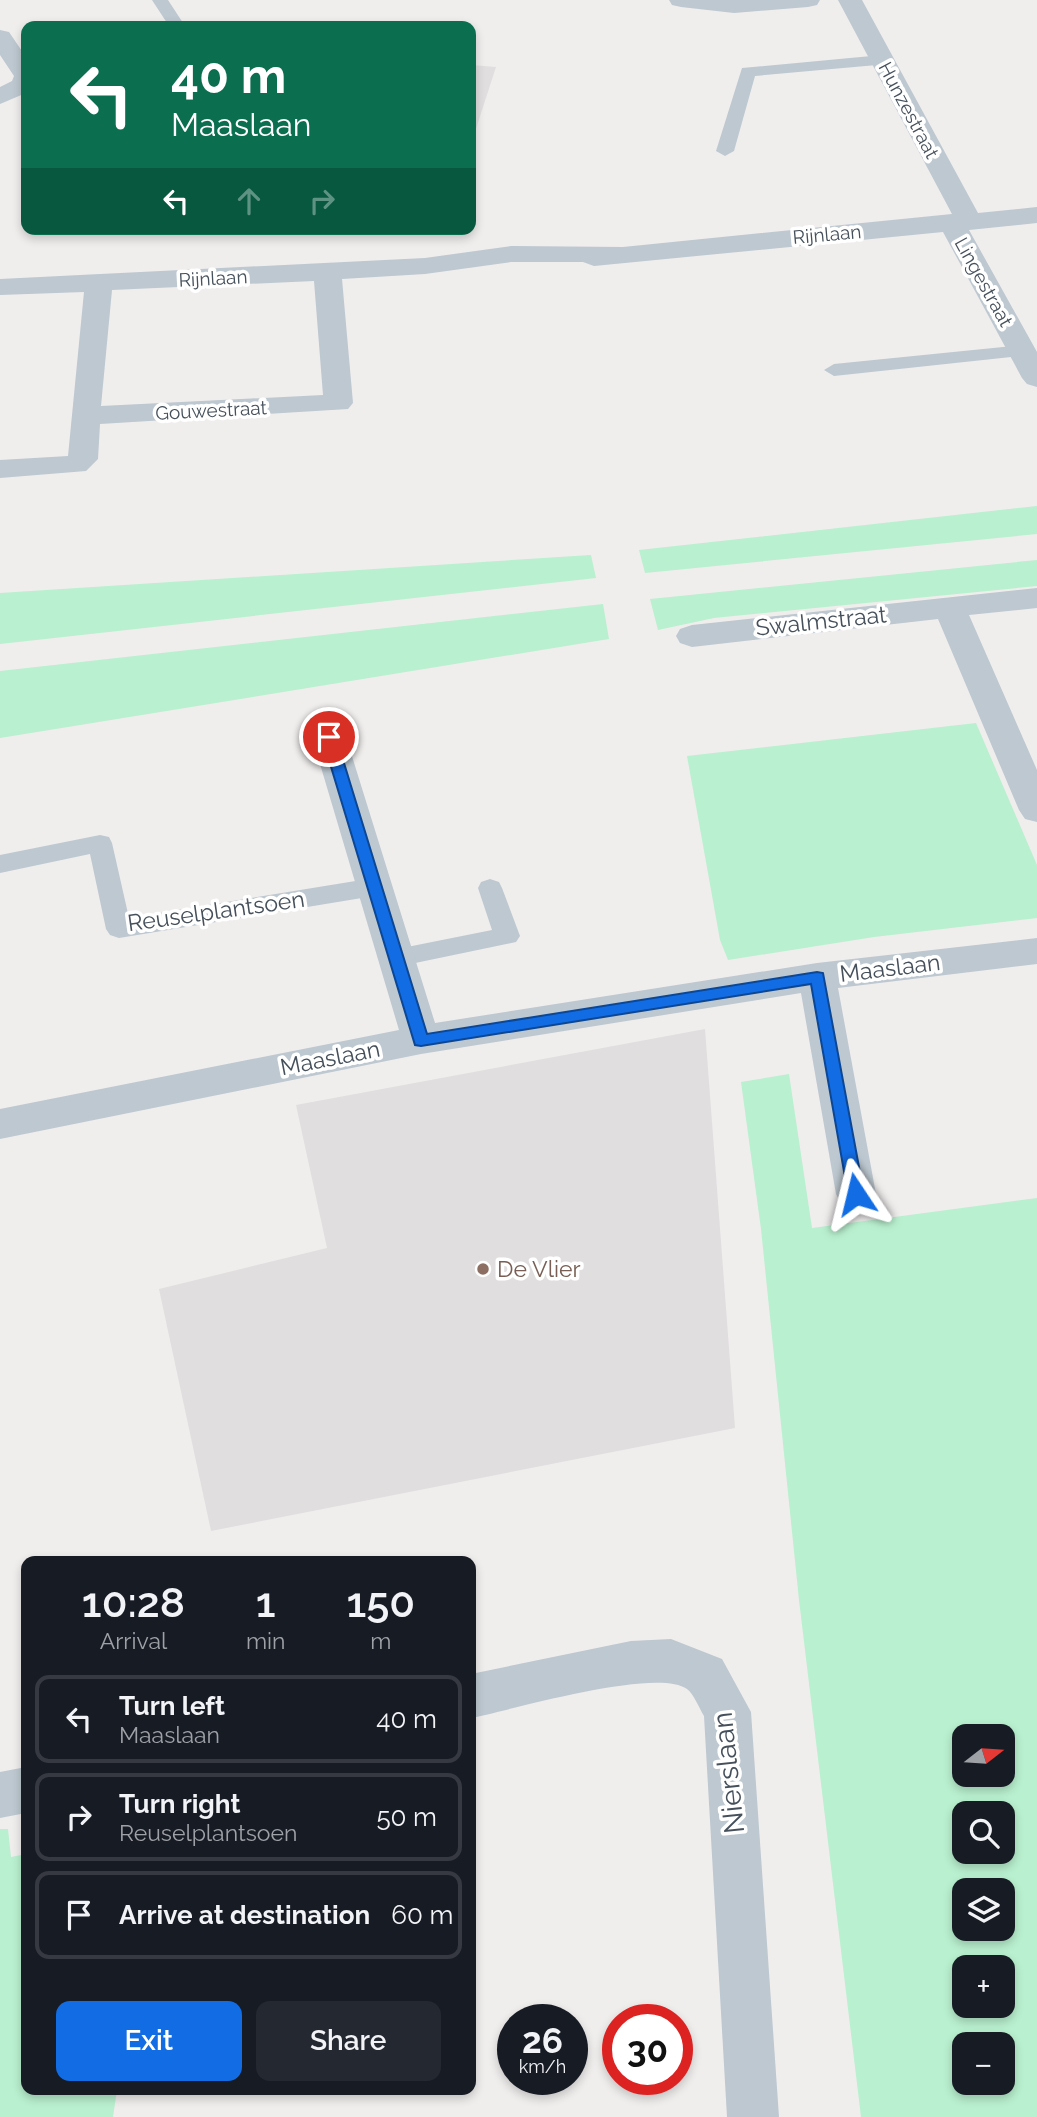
<!DOCTYPE html>
<meta charset="utf-8">
<style>
:root{--surface:#171b24;--page:#242831;--text:#f1f3f6;--muted:#9ea1a6;--line:#363941;--accent:#126de5}
body{margin:0;font-family:Raleway,sans-serif;background:var(--page);color:var(--text);height:100vh;display:flex;flex-direction:column;font-size:26px;white-space:nowrap}
*{box-sizing:border-box;margin:0}
p{font-size:23px;color:var(--muted)}
.icon{flex:none;width:38px;height:38px;fill:none;stroke:currentColor;stroke-width:2;stroke-linecap:round;stroke-linejoin:round}
.map{position:relative;flex:1;overflow:hidden}
.panel{position:absolute;left:21px;top:1556px;width:455px;height:539px;display:flex;flex-direction:column;background:var(--surface);border-radius:14px;box-shadow:0 4px 10px #0003}
.panel>*{flex:none}
.top-card{position:absolute;left:21px;top:21px;width:455px;height:214px;border-radius:14px;box-shadow:0 4px 10px #0003;background:#0b6e4f;color:#fff;overflow:hidden}
.needle{width:46px;rotate:73deg}
.controls{position:absolute;left:952px;top:1724px;display:grid;gap:14px}
.controls a{display:grid;place-items:center;width:63px;height:63px;border-radius:14px;background:var(--surface);box-shadow:0 4px 10px #0003;font-size:35px}
.speed{position:absolute;left:497px;top:2004px;display:flex;gap:14px;font-size:35px;font-weight:700;text-align:center}
.speed>*{display:grid;place-content:center;width:91px;height:91px;border-radius:50%;background:var(--surface);box-shadow:0 4px 10px #0003;line-height:1}
.speed small{font-size:18px;font-weight:400}
.speed .limit{border:10px solid #d22;background:#fff;color:#111}
.pin{position:absolute;display:grid;place-items:center;width:60px;height:60px;color:#fff;margin:-30px;border:4px solid #fff;border-radius:50%;box-shadow:0 2px 7px #0007}
.me{position:absolute;width:77px;margin:-38px;rotate:350deg;stroke-linejoin:round;filter:drop-shadow(0 0 5px #0008)}
.turn{display:flex;align-items:center;gap:24px;height:147px;padding:0 35px;font-size:32px}
.turn .icon{width:91px;height:91px;stroke-width:2.5}
.turn b{display:block;font-size:49px;line-height:60px}
.lanes{display:flex;align-items:center;height:66px;padding:0 35px;background:#0003;justify-content:center;gap:35px;direction:ltr}
.lanes .off{opacity:.35}
.eta{display:flex;justify-content:space-evenly;align-items:center;height:119px;text-align:center}
.eta b{font-size:42px;font-weight:600;line-height:49px}
.cta{display:flex;gap:14px;margin-top:auto;padding:14px 35px}
.cta a{flex:1;height:80px;border-radius:14px;background:var(--accent);color:#fff;font-size:28px;font-weight:600;line-height:80px;text-align:center}
.cta a+a{background:var(--page);color:var(--text)}
ul{padding:0;list-style:none}
li{display:flex;align-items:center;gap:21px;height:88px;margin:0 14px 10px;padding:0 21px;border:4px solid var(--line);border-radius:14px}
li div{flex:1}
li b{display:block;font-size:26px}
li em{font-style:normal}
.map>svg:first-child{display:block}
.education{fill:#e1dedf}
.green{fill:#b9f0cf;fill-rule:evenodd}
.lines{fill:none;stroke-linecap:round;stroke-linejoin:round}
.service{fill:#bdc8d0;fill-rule:evenodd}
.minor{fill:#bdc8d0;fill-rule:evenodd}
.route{fill:#126de5;stroke:#0c4795;stroke-width:2}
.education-dot{fill:#8d6e63;stroke:#fff;stroke-width:2.5}
.labels{text-anchor:middle;stroke-width:7;stroke-linejoin:round;paint-order:stroke}
.far-street-label{font-size:19px;fill:#45505b;stroke:#fff}
.street-label{font-size:23px;fill:#45505b;stroke:#fff}
.education-label{font-size:23px;fill:#785e54;stroke:#fff;text-anchor:start}
.near-street-label{font-size:28px;fill:#45505b;stroke:#fff}
</style>
<div class="map">
<svg width="1037" height="2117" viewBox="0 0 1037 2117">
<rect width="100%" height="100%" fill="#f0eded"/>
<path class="education" d="M471,65l25,2 -25,77z
M705,1029l30,399 -524,103 -52,-242 168,-41 -31,-143z"/>
<path class="green" d="M1037,506v28l-392,39 -6,-23z
M591,555l5,23 -596,66v-51z
M1037,560v26l-323,32 -56,12 -8,-31z
M603,604l6,35 -609,99v-67z
M976,723l61,142v53l-163,19 -146,23 -8,-20 -33,-184z
M789,1074l23,154 225,-30v919h-176l-62,-517 -38,-371 -20,-147zM964,1736h39v38h-39zM1003,1813v39h-39v-39zM964,1890h39v38h-39zM964,1967h39v39h-39zM1003,2044v38h-39v-38z
M0,1829h8l3,28 15,-3v236h91l-4,27h-113z"/>
<g class="lines">
<path class="service" d="M152,0h16l17,26h-16z
M882,55l6,1 2,4 -2,4 -133,12 -21,75 -9,5 -9,-5 26,-83z
M1022,345l7,2 3,4 -3,4 -195,21 -10,-6 10,-6z
M100,835l9,2 3,6 17,75 245,-40 9,3 3,6 -3,6 -9,3 -255,42 -9,-3 -4,-6 -16,-75 -90,19v-18z
M490,879l9,3 3,6 18,48 -4,6 -120,25 -9,-2 -4,-7 4,-7 105,-21 -14,-42 3,-6z"/>
<path class="minor" d="M669,0h151l-3,5 -9,2 -74,6 -53,-6 -9,-2z
M838,0h24l116,213 59,-6v16l-68,7 68,122v35l-10,-3 -5,-6 -79,-146 -349,34 -11,-4h-72l-86,12 -83,5 11,124 -5,6 -248,15 -2,35 -12,12 -86,7v-18l68,-4 16,-164 -84,3v-16l425,-21 86,-12 112,1 329,-33zM314,281l9,114 -222,11 11,-116z
M0,30l9,2 17,25v36l-26,11v-17l12,-6 2,-5 -14,-21z
M1037,588v20l-68,7 68,155v52l-12,-3 -6,-9 -81,-191 -246,28 -12,-4 -4,-7 4,-7 12,-4z
M329,726l12,3 5,8 89,286 382,-60 220,-25v26l-199,24 38,206 -6,11 -14,5 -14,-5 -6,-11 -35,-201 -380,61 -421,85v-30l399,-79 -87,-293 5,-8z
M671,1639l51,20 29,53 28,405h-52l-23,-401c-5,-8 -10,-22 -17,-27 -31,-22 -175,21 -216,29v-44l160,-33z
M26,1767v46l-26,5v-46z"/>
</g>
<path class="route" d="M329,732l7,5 91,297 390,-62 6,1 41,221 -2,5 -6,2 -8,-7 -37,-210 -390,62 -6,-1 -93,-308z"/>
<circle class="education-dot" cx="483" cy="1269" r="7"/>
<g class="labels">
<g class="far-street-label">
<text transform="translate(909 110) rotate(62)" y="7">Hunzestraat</text>
<text transform="translate(827 234) rotate(-5)" y="7">Rijnlaan</text>
<text transform="translate(213 278) rotate(-3)" y="7">Rijnlaan</text>
<text transform="translate(984 282) rotate(61)" y="7">Lingestraat</text>
<text transform="translate(211 410) rotate(-3)" y="7">Gouwestraat</text>
</g>
<g class="street-label">
<text transform="translate(821 621) rotate(-6)" y="8">Swalmstraat</text>
<text transform="translate(216 911) rotate(-8)" y="8">Reuselplantsoen</text>
<text transform="translate(890 968) rotate(-7)" y="8">Maaslaan</text>
<text transform="translate(330 1058) rotate(-11)" y="8">Maaslaan</text>
</g>
<g class="education-label">
<text x="497" y="1277">De Vlier</text>
</g>
<g class="near-street-label">
<text transform="translate(728 1773) rotate(-96)" y="10">Nierslaan</text>
</g>
</g>
</svg>
<div class="controls">
<a><svg class="needle" viewBox="-14 -14 28 28"><path d="M0-13l5 13h-10z" fill="#e53935"/><path d="M0 13l5-13h-10z" fill="#9ea1a6"/></svg></a>
<a><svg class="icon" aria-label="search" viewBox="0 0 24 24"><circle cx="10" cy="10" r="6"/><path d="M15 15l6 6"/></svg></a>
<a><svg class="icon" aria-label="layers" viewBox="0 0 24 24"><path d="M12 4l9 5-9 5-9-5zM3 14l9 5 9-5"/></svg></a>
<a>+</a>
<a>−</a>
</div>
<div class="speed"><div>26<small>km/h</small></div><div class="limit">30</div></div>
<div class="pin" style="left:329px;top:737px;background:#d93025"><svg class="icon" aria-label="arrive" viewBox="0 0 24 24"><path d="M6 21V4h12l-3 4 3 4H6"/></svg></div>
<svg class="me" style="left:856px;top:1194px" viewBox="-20 -20 40 40"><path d="M0-17L14 15 0 8-14 15z" fill="#126de5" stroke="#fff" stroke-width="4"/></svg>
<div class="top-card">
<div class="turn"><svg class="icon" aria-label="left" viewBox="0 0 24 24"><path d="M17 20v-9H6M10 6l-5 5 5 5"/></svg><div><b>40 m</b>Maaslaan</div></div>
<div class="lanes"><svg class="icon" aria-label="left" viewBox="0 0 24 24"><path d="M17 20v-9H6M10 6l-5 5 5 5"/></svg><svg class="icon off" aria-label="ahead" viewBox="0 0 24 24"><path d="M12 20V5M6 11l6-6 6 6"/></svg><svg class="icon off" aria-label="right" viewBox="0 0 24 24"><path d="M7 20v-9h11M14 6l5 5-5 5"/></svg></div>
</div>
<section class="panel">
<div class="eta">
<div><b>10:28</b><p>Arrival</p></div>
<div><b>1</b><p>min</p></div>
<div><b>150</b><p>m</p></div>
</div>
<ul>
<li><svg class="icon" aria-label="left" viewBox="0 0 24 24"><path d="M17 20v-9H6M10 6l-5 5 5 5"/></svg><div><b>Turn left</b><p>Maaslaan</p></div><em>40 m</em></li>
<li><svg class="icon" aria-label="right" viewBox="0 0 24 24"><path d="M7 20v-9h11M14 6l5 5-5 5"/></svg><div><b>Turn right</b><p>Reuselplantsoen</p></div><em>50 m</em></li>
<li><svg class="icon" aria-label="arrive" viewBox="0 0 24 24"><path d="M6 21V4h12l-3 4 3 4H6"/></svg><div><b>Arrive at destination</b></div><em>60 m</em></li>
</ul>
<div class="cta"><a>Exit</a><a>Share</a></div>
</section>
</div>
